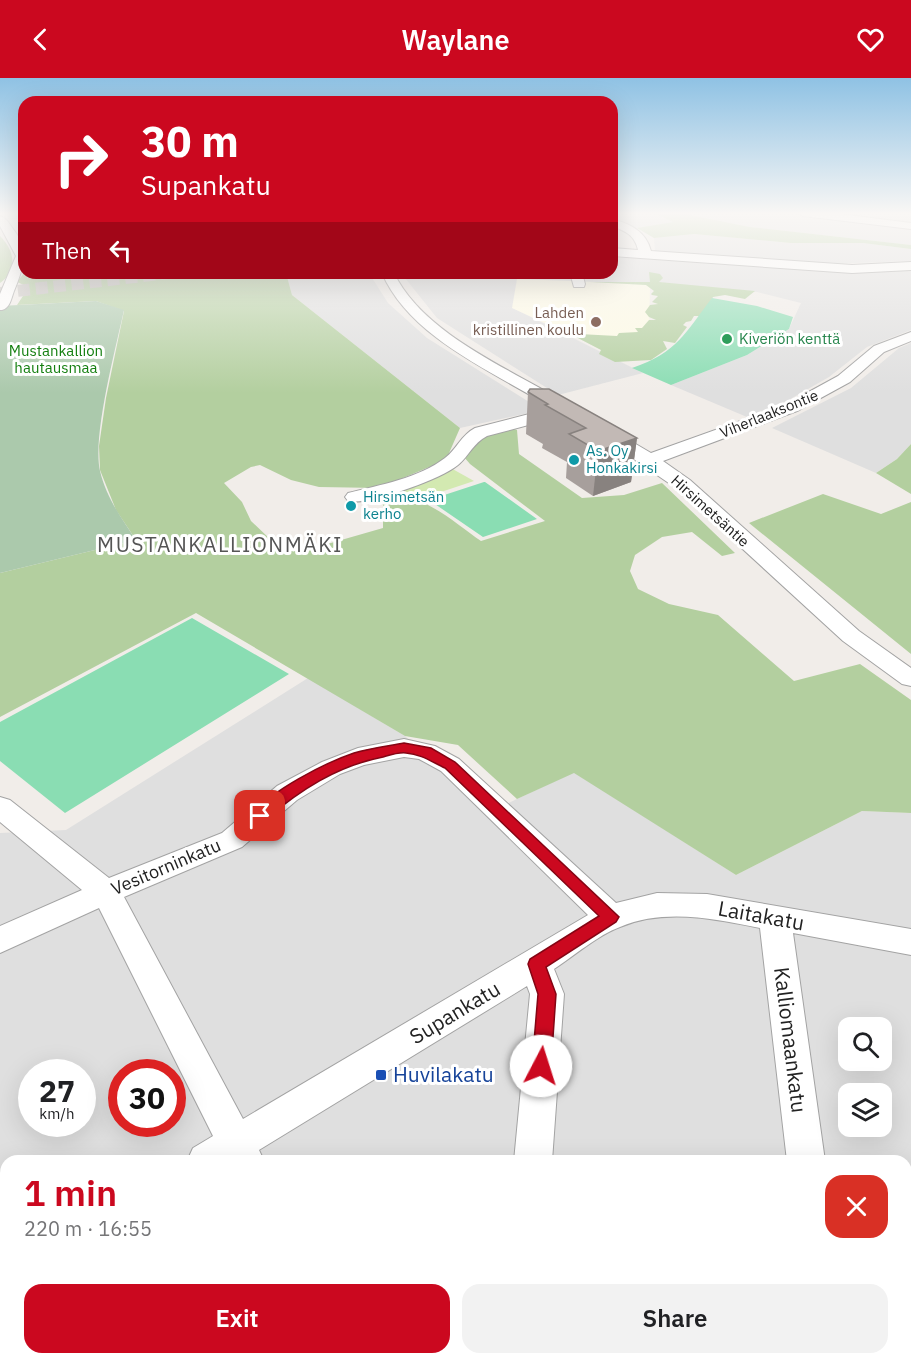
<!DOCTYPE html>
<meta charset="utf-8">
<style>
:root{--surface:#fff;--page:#f2f2f2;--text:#202124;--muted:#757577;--accent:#cb081f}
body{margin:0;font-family:"IBM Plex Sans",sans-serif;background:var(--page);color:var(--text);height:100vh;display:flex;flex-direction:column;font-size:22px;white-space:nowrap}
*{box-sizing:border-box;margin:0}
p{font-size:20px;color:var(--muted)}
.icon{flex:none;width:33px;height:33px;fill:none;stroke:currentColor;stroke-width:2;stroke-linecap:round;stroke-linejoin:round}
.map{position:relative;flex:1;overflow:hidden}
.details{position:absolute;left:0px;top:1077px;width:912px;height:210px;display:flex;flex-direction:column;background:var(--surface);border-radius:18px 18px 0 0;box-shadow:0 6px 24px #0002}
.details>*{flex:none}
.banner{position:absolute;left:18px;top:18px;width:600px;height:183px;border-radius:18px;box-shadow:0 6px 24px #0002;background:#cb081f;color:#fff;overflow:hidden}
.buttons{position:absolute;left:838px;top:939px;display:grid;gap:12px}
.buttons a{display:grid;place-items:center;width:54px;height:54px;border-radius:12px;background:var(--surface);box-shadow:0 6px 24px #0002;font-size:30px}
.speed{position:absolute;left:18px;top:981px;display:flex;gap:12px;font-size:30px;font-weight:700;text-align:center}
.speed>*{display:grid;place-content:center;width:78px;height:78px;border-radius:50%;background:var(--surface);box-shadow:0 6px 24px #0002;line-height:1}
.speed small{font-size:15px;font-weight:400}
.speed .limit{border:9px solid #d22;background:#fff;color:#111}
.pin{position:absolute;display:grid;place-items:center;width:51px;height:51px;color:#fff;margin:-26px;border-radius:12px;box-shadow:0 3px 9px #0006}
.me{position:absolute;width:66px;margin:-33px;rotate:5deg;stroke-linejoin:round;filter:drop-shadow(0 0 4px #0008)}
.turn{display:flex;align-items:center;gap:21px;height:126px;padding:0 24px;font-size:27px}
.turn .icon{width:78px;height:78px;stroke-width:2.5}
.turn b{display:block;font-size:42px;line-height:51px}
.then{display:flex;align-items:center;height:57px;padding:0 24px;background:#0003;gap:12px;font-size:22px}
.round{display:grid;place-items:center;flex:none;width:63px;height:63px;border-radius:18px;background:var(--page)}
.head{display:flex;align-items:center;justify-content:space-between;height:102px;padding:0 24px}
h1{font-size:36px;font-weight:600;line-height:45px;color:var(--accent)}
.action{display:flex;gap:12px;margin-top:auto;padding:12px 24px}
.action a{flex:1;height:69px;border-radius:18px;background:var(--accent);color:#fff;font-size:24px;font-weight:600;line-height:69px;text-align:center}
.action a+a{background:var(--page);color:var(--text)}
header{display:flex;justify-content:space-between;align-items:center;height:78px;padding:0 24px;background:var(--accent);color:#fff;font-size:27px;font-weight:600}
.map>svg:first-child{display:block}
.residential{fill:#dfdfdf;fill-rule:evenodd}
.education{fill:#fefbe5}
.grass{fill:#d3e9b1}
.forest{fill:#b3cf9f}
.cemetery{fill:#abc9ac}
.pitch{fill:#8addb3}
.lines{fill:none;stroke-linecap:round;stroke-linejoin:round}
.minor-tunnel{stroke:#c8c4c1;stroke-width:12;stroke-dasharray:12 6;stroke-linecap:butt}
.minor-casing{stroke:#a3a3a3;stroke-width:2}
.minor{fill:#fff;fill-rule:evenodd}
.wall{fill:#a79f9c}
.shaded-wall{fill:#88827f}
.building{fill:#c2b9b5;stroke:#88827f;stroke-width:1.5}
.route{fill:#cb081f;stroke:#840514;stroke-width:1.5}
.education-dot{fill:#8d6e63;stroke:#fff;stroke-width:2}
.leisure-dot{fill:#2e9e5b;stroke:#fff;stroke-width:2}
.culture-dot{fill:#0f9aa8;stroke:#fff;stroke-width:2}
.transit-dot{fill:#1a4fb4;stroke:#fff;stroke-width:2}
.labels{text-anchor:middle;stroke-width:6;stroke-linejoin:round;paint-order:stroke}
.far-education-label{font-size:15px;fill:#785e54;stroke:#fff;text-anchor:end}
.far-leisure-label{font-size:15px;fill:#27864d;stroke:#fff;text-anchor:start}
.far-park-label{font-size:15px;fill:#147f10;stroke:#fff}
.far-street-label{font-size:15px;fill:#222;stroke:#fff}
.far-culture-label{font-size:15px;fill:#0d838f;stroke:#fff;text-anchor:start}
.street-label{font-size:18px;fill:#222;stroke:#fff}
.quarter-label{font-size:21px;letter-spacing:1.5px;fill:#555;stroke:#fff}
.near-street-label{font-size:21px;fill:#222;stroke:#fff}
.near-transit-label{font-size:21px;fill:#164399;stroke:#fff;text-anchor:start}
</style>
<header><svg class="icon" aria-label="back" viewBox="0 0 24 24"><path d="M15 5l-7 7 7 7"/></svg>Waylane<svg class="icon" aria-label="heart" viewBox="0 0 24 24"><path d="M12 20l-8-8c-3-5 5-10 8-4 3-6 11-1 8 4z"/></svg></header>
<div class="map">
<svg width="911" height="1287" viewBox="0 0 911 1287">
<rect width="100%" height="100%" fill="#f1ede9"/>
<path class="residential" d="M612,135h42l21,9 -38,6 -25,-8z
M680,135h115l116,14v18l-161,-18z
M819,135h92v11z
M694,156l97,9h72l48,6v12l-84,3 -172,-13 -1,-13z
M612,179l238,16 61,-3v60l-44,17 -38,30 -42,24 -40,16 -76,-32 76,-30 42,-26 12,-26 -44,-11 -107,-8 -137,24 130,65 -85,22 -121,-77 -36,-45h211z
M286,195h83l19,30 39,35 115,72 -82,18 -168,-133z
M911,265v101l-14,15 -21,14 -104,-45 79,-40 48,-40z
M308,600l97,58 80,78 89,-42 162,103 126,-64 49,2v552h-911v-532l66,-3zM849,950h33v32h-33zM32,994h50v52h-50zM122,994h50v52h-50zM849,1016h33v32h-33zM6,1083h900v198h-900z"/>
<path class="education" d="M517,201l133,5 -1,54 -78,-3 -59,-27z"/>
<path class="grass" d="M449,389l25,14 -51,17 -30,-8z"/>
<path class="forest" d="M654,135h26l70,14 161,18v4l-48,-6h-72l-97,-9 -40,4 -17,-10 36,-6z
M0,158c14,14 19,34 0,47z
M649,194l11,2 3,4 -4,4 96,9 -10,8 -20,-4 -12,2 -10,19h-9l-3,5 -5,1 -3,3 4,2 -12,16 -12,-2 4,8 -16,11 -36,2 -16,-8 2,-4 -27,-14 5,-2 38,2 2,-3 19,-1 -3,-4h7l7,-8h7l-7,-3 -4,-5 5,-7 8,-1 -6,-2 6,-6 -6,-1 -1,-1 3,-3 -8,-6 -56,-3h60z
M24,195h262l6,22 168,133 -14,32 -67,28 -60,-1 -28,-7 -31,-15 -9,2 -27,16 18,19 9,19 20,19 32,11 80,-23v-30c37,-9 70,24 98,43l64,-20 -75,-57 -6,-7 8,-20 39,-9 6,2 2,24 63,44 42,-3 38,-12 73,70 -13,3 -30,-24 -30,5 -27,18 -5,16 8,18 31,15 49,11 76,66 66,-17 51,36v113l-49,-2 -126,64 -162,-102 -57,26 -59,-54 -53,-9 -209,-123 -196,104v-144l136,-33 -20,-30 -16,-40 -1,-24 7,-48 18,-87 -28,-10 -79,4 6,-9 1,-11 -7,-3z
M911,366v50l-35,-21 21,-14z
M823,416l58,20 30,-12v152l-162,-131z"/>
<path class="cemetery" d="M96,223l28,9c-8,37 -32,127 -24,161 6,26 22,48 36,69l-136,33v-267z"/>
<path class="pitch" d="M712,220l45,8 36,11 -4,12 -42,26 -76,30 -39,-17c46,-16 52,-34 80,-70z
M484,404h1l52,37 -54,18 -54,-37z
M192,540l97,56 -224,139 -65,-52v-39z"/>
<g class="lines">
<path class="minor-tunnel" d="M0,215l168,-20"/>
<g class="minor-casing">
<path id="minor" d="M798,135h34l79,10v6l-108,-13z
M0,138c6,2 9,7 13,13 17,21 10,40 1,62 -3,8 -4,17 -12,19h-2v-16l16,-38 -16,-30z
M612,141c18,5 34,12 39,32l201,14 59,-3v8l-59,3 -240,-17v-8l26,2c-3,-15 -13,-19 -26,-24z
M382,195h12c29,61 118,97 174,131l2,3 -4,8 -79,21c-14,7 -18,20 -29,29 -17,14 -90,41 -110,36l-3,-4 3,-4c32,-8 71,-15 97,-35 12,-9 16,-23 30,-30l77,-20c-58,-36 -142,-70 -170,-135z
M570,195h12l3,11 -1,3h-10z
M911,254v9l-27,11 -34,30 -53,29 -134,50 27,19 169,151 52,37v18l-9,-2 -59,-43 -167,-153 -79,-54 3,-4h12l39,23 134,-48 53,-29 36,-30z
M404,661l31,7 24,13 157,144 41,-10 50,1 204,35v26l-118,-22 32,228h-38l-27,-233c-45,-9 -95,-20 -140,-1 -22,8 -46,29 -66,42l10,25 -12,167h-38l16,-167 -3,-8 -268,164 5,11h-77l6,-13 20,-12 -114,-228 -99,45v-27l82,-36 -82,-68v-25l10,3 99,78 113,-45 55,-47 45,-24 36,-14zM404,679l15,2 22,12 147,144 -345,204 -119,-222 118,-50 55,-47 43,-26 24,-9z
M6,1179v43l-6,3v-43z
M174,1281h44l-2,6h-44z
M494,1281h44v6h-44z
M808,1281h44l1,6h-44z"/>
</g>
<use href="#minor" class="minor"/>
</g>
<path class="wall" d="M528,314l109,46 -6,44 -38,14 -27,-18 1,-16 -25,-14 1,-4 -17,-10z"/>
<path class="shaded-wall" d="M637,360l-6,44 -38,14 5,-45z"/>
<path class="building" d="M530,311h19l88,49 -39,13 -29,-17 17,-6 -41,-23 3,-1 -20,-12z"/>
<linearGradient id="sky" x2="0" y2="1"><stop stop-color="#8fc2e4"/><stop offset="0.43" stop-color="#f9f7f5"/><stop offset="1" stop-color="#f9f7f5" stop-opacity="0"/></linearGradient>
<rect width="911" height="315" fill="url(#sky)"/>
<path class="route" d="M404,665l27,5 24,14 164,155 -3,5 -70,45 10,27 -5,72 -3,6 -7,2 -6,-2 -3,-6 6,-72 -10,-30 2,-5 69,-43 -154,-148c-13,-6 -24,-14 -39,-15 -7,-1 -16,2 -23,4 -46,9 -83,33 -118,63h-11l-2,-4c15,-24 75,-54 102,-63 16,-5 34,-7 50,-10z"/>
<circle class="education-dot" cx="596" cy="244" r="6"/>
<circle class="leisure-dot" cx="727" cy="261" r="6"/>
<g class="culture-dot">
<circle cx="574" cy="382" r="6"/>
<circle cx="351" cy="428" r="6"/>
</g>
<rect class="transit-dot" x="375" y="991" width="12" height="12" rx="3"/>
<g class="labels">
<g class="far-education-label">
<text x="584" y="240">Lahden<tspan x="584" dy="17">kristillinen koulu</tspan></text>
</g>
<g class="far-leisure-label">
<text x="739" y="266">Kiveriön kenttä</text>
</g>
<g class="far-park-label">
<text x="56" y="278">Mustankallion<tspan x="56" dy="17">hautausmaa</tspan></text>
</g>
<g class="far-street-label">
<text transform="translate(769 336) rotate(-22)" y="5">Viherlaaksontie</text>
<text transform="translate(710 433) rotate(42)" y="5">Hirsimetsäntie</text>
</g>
<g class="far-culture-label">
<text x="586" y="378">As. Oy<tspan x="586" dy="17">Honkakirsi</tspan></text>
<text x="363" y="424">Hirsimetsän<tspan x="363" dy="17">kerho</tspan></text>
</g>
<g class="street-label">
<text transform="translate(166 789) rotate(-23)" y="6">Vesitorninkatu</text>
</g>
<g class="quarter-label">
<text x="220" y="474">MUSTANKALLIONMÄKI</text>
</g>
<g class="near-street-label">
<text transform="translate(761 838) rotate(10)" y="7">Laitakatu</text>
<text transform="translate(455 935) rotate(-31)" y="7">Supankatu</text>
<text transform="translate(790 962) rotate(83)" y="7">Kalliomaankatu</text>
</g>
<g class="near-transit-label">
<text x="393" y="1004">Huvilakatu</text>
</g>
</g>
</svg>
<div class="buttons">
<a><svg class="icon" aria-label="search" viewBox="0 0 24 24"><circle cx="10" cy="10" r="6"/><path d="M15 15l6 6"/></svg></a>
<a><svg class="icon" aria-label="layers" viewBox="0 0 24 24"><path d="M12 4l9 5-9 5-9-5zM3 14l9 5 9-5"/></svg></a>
</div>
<div class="speed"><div>27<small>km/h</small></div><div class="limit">30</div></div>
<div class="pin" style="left:260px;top:738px;background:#d93025"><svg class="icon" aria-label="arrive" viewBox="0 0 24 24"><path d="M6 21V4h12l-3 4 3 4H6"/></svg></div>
<svg class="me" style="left:541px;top:988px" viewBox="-20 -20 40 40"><circle r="19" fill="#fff"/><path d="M0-13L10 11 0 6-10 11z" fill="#cb081f"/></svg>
<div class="banner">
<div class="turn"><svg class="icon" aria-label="right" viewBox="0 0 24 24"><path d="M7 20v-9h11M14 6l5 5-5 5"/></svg><div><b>30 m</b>Supankatu</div></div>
<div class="then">Then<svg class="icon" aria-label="left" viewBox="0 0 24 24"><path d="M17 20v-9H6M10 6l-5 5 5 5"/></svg></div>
</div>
<section class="details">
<div class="head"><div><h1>1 min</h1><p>220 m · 16:55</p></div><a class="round" style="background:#d93025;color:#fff"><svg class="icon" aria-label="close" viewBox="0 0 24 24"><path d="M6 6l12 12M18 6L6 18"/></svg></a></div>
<div class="action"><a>Exit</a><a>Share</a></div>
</section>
</div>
